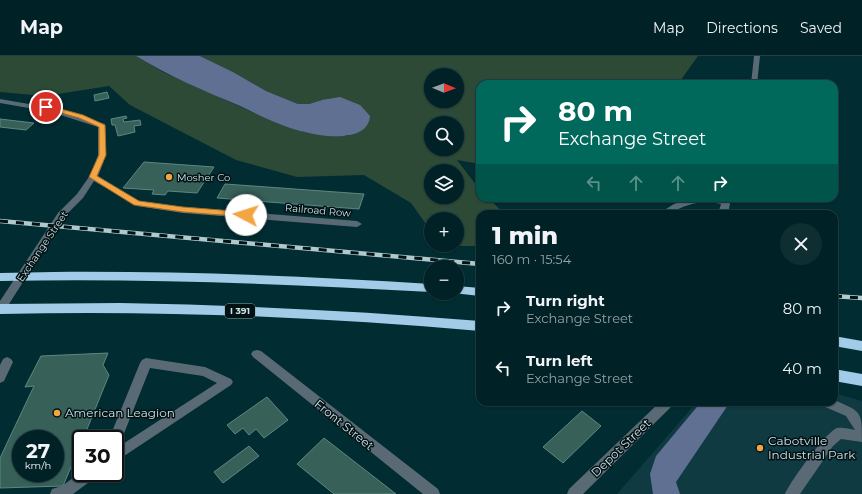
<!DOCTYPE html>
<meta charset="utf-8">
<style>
:root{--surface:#002126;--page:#0e2e32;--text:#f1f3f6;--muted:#95a3a7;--line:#223e43}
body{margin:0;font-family:Montserrat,sans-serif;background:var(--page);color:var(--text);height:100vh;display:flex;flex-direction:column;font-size:15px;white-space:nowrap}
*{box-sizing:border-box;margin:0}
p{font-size:13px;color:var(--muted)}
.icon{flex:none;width:22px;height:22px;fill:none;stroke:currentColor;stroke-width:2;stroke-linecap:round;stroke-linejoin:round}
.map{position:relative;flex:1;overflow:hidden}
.sheet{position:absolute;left:476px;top:154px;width:362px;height:196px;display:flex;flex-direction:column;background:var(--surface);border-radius:12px;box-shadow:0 1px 3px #0004,0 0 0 1px var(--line)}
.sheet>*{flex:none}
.guide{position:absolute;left:476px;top:24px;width:362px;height:122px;border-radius:12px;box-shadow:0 1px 3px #0004,0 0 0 1px var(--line);background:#00695c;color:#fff;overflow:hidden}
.needle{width:26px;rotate:91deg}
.controls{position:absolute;left:424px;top:12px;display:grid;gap:8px}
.controls a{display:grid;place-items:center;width:40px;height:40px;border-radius:50%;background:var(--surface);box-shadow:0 1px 3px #0004,0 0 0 1px var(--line);font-size:20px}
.speed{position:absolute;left:12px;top:374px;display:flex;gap:8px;font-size:20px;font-weight:700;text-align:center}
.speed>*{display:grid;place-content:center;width:52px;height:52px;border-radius:50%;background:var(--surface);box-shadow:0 1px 3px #0004,0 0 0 1px var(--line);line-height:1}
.speed small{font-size:10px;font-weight:400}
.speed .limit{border:2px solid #111;border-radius:6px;background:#fff;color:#111}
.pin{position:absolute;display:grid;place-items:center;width:34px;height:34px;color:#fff;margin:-17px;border:2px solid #fff;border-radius:50%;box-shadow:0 1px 4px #0007}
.me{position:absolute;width:44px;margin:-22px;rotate:275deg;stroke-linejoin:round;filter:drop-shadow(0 0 3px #0008)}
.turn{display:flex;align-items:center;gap:14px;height:84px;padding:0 16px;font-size:18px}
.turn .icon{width:52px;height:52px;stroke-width:2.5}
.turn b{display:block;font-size:28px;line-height:34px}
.lanes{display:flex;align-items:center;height:38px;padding:0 16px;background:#0003;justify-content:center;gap:20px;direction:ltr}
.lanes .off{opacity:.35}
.round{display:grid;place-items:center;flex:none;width:42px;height:42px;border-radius:21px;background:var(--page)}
.overview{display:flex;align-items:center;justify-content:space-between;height:68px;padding:0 16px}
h1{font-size:24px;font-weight:800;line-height:30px}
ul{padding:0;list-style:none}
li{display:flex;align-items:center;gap:12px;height:60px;padding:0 16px}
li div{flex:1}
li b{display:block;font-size:15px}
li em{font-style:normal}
header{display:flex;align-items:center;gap:24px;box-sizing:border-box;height:56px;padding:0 20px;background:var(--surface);border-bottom:1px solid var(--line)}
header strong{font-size:19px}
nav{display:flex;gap:22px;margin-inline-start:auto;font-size:14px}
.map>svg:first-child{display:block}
.built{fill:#0f3a41}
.green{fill:#2d4a36;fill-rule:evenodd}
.water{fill:#607093}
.building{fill:#376059;stroke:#5d8880;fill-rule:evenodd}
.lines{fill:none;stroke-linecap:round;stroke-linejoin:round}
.minor{fill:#5a6a75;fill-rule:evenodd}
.highway{fill:#a1cbe6;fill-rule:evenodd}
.rail-casing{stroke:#afc9cc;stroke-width:4.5}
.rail{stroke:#021114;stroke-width:3;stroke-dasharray:8;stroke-linecap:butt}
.route{fill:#f2a542;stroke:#9d6b2b}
.poi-dot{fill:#f2a542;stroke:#021114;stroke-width:1.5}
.labels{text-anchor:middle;stroke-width:3;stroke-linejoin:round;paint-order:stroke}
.shield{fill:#021114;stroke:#8fa3a6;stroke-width:1}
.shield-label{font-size:9px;font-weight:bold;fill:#cbe2e5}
.poi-label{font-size:10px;fill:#cbe2e5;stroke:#021114;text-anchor:start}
.street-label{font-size:10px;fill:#cbe2e5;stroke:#021114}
.near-poi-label{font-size:12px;fill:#cbe2e5;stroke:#021114;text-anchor:start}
.near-street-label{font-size:12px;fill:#cbe2e5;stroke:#021114}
</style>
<header>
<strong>Map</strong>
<nav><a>Map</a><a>Directions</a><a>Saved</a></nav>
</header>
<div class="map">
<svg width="862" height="438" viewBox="0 0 862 438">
<rect width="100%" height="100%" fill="#002c32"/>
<path class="built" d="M834,337l28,8v93h-245l80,-92h137z"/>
<path class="green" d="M0,0h136l27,16 98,44 44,16 26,4h18l-27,-36 -13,4h-11l-32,-13 -33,-19 -33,-16h498l-20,28h-198v80l-23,-4 23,30v8h8l17,16h-25v32h-38l15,-1v-26h-26v12l-20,-28 -47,-28 -67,2 -61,-17 -106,-55 -21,-19 -64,10 -45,-4zM431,19h26v26h-26zM431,67h26v26h-26zM431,115h26v26h-26z"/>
<path class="water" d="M136,0h64l33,16 33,19 32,13h11l13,-4 18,-3 20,8 10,11c-2,27 -47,21 -65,16 -23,-5 -44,-16 -65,-26 -36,-15 -71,-30 -104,-50z
M701,346h29l-54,80 4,12h-27l-3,-20 6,-18z"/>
<path class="building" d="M107,36l2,6 -14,3 -1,-6z
M126,60l1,2 -4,1 1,3 16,-2 1,5 -7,1 1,6 -17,4 -3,-11h-3l-1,-6z
M0,63l34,4 -8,7 -26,-3z
M144,106l70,5 -17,26 -29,-2 -3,4 -13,-1 2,-4 -31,-2z
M225,128l139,10 -5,15 -142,-11z
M108,297l-5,12 6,10 -26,64h-2v4l-18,43 -63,2v-30l34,-72 -9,1 16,-31zM21,383h34v34h-34z
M267,341l21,23 -24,18 -8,-9 -7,6 -6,-7 -8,6 -8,-9z
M582,355l19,15 -38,37 -20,-16z
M324,382l72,56h-62l-37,-30z
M249,390l10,10 -36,27 -9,-11z"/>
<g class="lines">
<path class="minor" d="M754,0h6l-3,28h-6z
M0,43l52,9 53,16 1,31 -8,21 41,25 44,6 174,14 5,3 -5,3 -174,-14 -46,-7 -43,-25 -11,17 -19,19 -60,95 -4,1v-12l58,-88 19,-19 14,-20 7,-19v-28l-47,-15 -51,-9z
M693,142h38l-3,16h-10l3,-10c-10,-2 -22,-3 -32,1 -12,3 -17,9 -31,9l16,-10z
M257,294l4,1 177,138 2,5h-17l-170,-137 -2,-3 2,-3z
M7,301l4,2 2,3 -9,19 -4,2v-18l3,-6z
M146,302l59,9 26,12 2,3 -2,3 -116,77v-13l102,-66 -14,-7 -53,-8 -29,73 -2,4 -4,2v-8h-6l31,-76 2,-3z
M834,344c28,12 28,11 28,42l-21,-3 -8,7 -33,48h-15c5,-12 41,-62 52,-66 5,-1 13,1 18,2l-9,-14 -23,-10 -2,-4h13z
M660,346h14l-2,4 -89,88h-16l2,-5z
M81,416l17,1 -2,4 -23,17h-23l2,-5 10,-3z"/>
<path class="highway" d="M54,216c126,-1 251,4 377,12v8c-144,-8 -287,-14 -431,-11v-8z
M457,230l23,2v8l-27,-3h4z
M120,247c120,2 240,8 360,18v10c-160,-14 -319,-21 -480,-17v-10z
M834,280l28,5v10l-28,-5z
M834,313l28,5v12l-28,-5z"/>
<g class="rail-casing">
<path id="rail" d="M0,165l480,43
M834,240l28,2"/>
</g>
<use href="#rail" class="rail"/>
</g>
<path class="route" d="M46,49l37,10 22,10 1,30 -9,21 42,25 44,6 63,5 4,3 -4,2 -63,-5 -49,-7 -45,-28 10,-22v-28l-20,-9 -36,-10 -1,-1z"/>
<g class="poi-dot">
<circle cx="169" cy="121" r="4"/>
<circle cx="57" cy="357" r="4"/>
<circle cx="760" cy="392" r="4"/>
</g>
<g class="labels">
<rect class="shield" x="225" y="248" width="30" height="14" rx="3"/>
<g class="shield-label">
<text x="240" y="258">I 391</text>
</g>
<g class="poi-label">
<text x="177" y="125">Mosher Co</text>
</g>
<g class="street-label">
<text transform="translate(318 154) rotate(5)" y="4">Railroad Row</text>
<text transform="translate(42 190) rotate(-56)" y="4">Exchange Street</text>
</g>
<g class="near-poi-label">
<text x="65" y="361">American Leagion</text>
<text x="768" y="389">Cabotville<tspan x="768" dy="14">Industrial Park</tspan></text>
</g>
<g class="near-street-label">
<text transform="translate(344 369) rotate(39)" y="4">Front Street</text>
<text transform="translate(621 392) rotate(-44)" y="4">Depot Street</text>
</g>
</g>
</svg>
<div class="controls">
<a><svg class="needle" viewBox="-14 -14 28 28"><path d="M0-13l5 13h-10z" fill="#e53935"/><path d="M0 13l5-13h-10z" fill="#95a3a7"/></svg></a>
<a><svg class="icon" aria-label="search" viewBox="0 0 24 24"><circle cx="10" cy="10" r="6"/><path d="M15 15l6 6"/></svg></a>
<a><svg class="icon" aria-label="layers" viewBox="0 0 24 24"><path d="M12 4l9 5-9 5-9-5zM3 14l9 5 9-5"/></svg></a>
<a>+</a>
<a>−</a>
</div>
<div class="speed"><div>27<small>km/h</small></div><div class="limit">30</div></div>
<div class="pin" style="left:46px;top:51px;background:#d93025"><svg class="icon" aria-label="arrive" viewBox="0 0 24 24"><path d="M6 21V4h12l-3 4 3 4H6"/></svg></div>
<svg class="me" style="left:246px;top:159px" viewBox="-20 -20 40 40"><circle r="19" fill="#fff"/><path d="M0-13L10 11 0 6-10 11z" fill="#f2a542"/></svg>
<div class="guide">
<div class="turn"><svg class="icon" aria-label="right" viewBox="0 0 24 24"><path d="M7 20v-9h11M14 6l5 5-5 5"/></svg><div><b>80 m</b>Exchange Street</div></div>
<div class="lanes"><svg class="icon off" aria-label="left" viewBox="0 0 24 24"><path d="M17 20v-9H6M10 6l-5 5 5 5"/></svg><svg class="icon off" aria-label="ahead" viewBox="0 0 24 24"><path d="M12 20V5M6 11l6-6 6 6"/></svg><svg class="icon off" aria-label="ahead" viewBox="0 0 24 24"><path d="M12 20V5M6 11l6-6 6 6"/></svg><svg class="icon" aria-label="right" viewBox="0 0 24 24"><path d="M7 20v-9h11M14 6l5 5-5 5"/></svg></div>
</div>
<section class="sheet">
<div class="overview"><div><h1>1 min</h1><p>160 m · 15:54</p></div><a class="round"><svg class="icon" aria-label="close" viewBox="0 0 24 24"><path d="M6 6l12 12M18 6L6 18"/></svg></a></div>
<ul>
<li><svg class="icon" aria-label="right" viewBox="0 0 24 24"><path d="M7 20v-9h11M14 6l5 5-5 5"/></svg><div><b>Turn right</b><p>Exchange Street</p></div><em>80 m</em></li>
<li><svg class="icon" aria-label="left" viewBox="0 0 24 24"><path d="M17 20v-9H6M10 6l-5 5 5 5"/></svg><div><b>Turn left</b><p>Exchange Street</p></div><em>40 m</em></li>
</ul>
</section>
</div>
